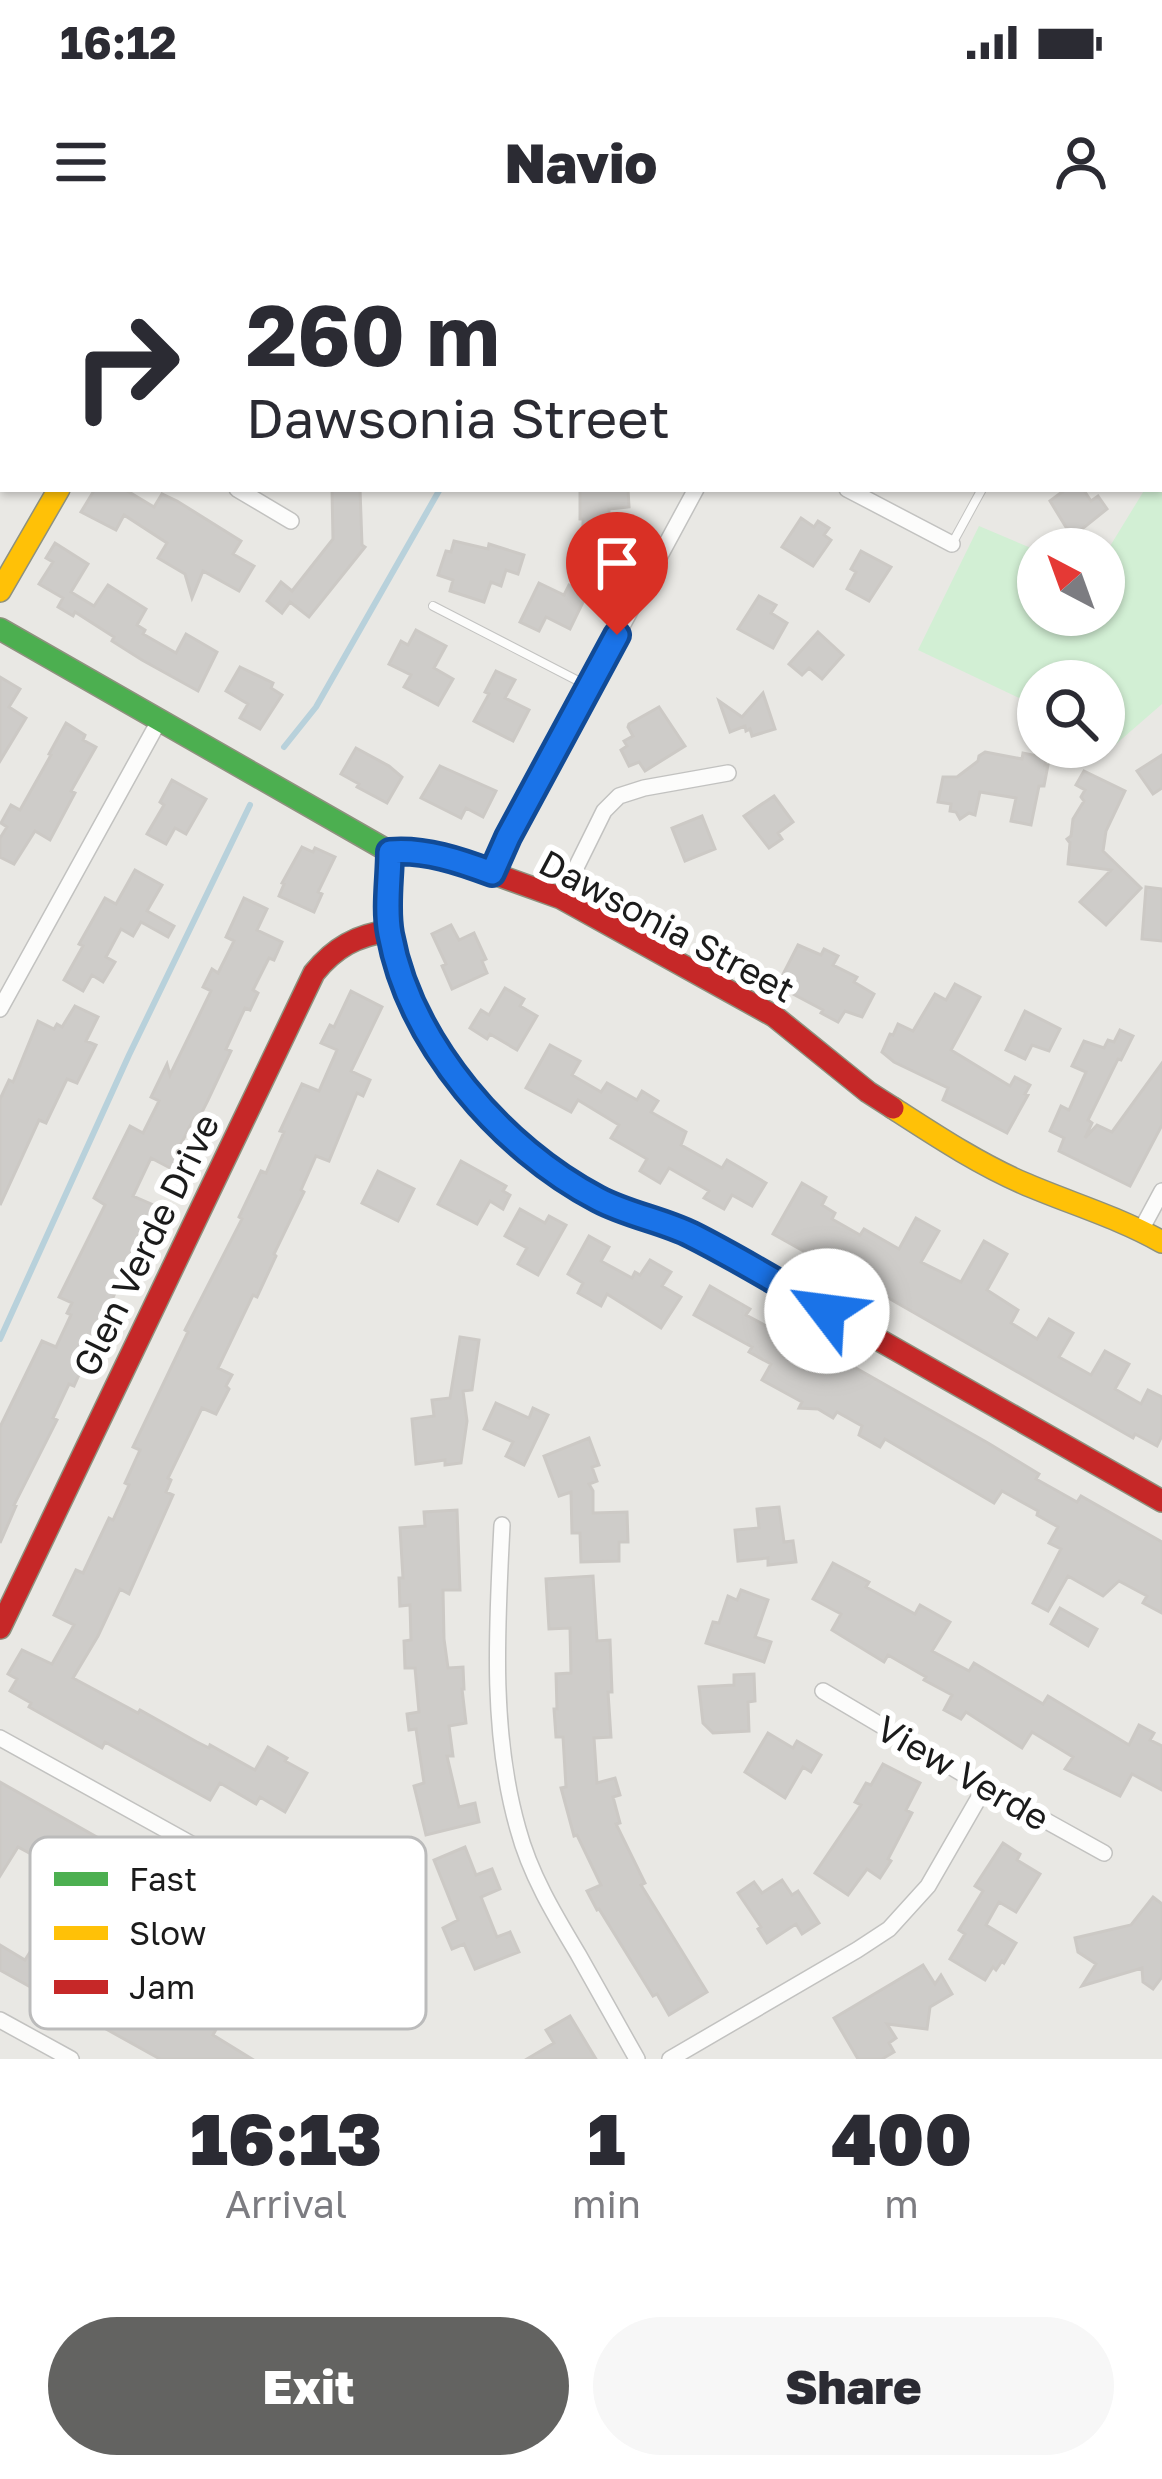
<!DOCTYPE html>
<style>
:root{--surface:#fff;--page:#f7f7f7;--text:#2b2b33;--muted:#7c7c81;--accent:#636361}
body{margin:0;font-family:"Golos Text",sans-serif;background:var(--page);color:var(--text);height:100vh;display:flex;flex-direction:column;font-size:45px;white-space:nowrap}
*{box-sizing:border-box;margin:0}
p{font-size:39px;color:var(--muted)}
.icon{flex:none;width:66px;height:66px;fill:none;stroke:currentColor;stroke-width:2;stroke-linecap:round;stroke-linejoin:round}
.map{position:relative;height:1819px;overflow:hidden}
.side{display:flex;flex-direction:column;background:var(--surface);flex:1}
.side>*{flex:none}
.guide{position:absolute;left:0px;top:0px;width:1164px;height:252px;box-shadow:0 3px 9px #0004;background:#fff;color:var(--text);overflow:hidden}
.needle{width:78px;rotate:319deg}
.fabs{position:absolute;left:1017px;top:288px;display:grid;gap:24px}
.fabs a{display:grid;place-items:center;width:108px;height:108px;border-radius:50%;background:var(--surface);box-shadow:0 3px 9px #0004;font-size:60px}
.pin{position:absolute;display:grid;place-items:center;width:102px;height:102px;color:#fff;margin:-123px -51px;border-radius:50% 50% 50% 0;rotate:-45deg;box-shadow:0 0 12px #0007}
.pin .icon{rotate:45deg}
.me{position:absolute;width:132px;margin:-66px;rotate:300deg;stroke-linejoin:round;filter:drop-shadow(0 0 9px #0008)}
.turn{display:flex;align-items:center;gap:42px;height:252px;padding:0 48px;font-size:54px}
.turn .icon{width:156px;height:156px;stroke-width:2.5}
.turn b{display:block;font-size:84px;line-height:102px}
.eta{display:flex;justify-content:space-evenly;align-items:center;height:204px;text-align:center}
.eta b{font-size:72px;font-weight:800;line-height:84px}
.action{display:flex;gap:24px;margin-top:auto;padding:24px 48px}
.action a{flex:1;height:138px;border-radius:72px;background:var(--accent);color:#fff;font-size:48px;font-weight:800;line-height:138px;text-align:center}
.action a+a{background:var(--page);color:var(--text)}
.status{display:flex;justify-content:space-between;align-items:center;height:84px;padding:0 60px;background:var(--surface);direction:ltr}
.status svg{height:33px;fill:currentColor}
header{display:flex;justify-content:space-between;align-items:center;height:156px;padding:0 48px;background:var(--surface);font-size:54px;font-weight:800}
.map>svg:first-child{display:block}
.park{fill:#d2efd4}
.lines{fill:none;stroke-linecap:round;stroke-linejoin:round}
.stream{stroke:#b8d1db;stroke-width:6}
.building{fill:#ceccc9;stroke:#ccc9c5;stroke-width:3}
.lane-casing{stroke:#c2c2c0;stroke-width:10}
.street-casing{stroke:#c2c2c0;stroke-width:18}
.fast-casing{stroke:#8e917e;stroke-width:24}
.slow-casing{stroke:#8e917e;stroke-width:24}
.jam-casing{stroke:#8e917e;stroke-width:24}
.lane{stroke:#fcfcfb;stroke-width:8}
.street{stroke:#fcfcfb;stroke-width:15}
.fast{stroke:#4caf50;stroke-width:21}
.slow{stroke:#ffc107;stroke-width:21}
.jam{stroke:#c62828;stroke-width:21}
.route-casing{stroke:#114b97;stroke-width:30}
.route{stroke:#1a73e8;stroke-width:21}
.labels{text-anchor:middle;stroke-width:12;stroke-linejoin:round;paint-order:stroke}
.street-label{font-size:36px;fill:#1b1b1b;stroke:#fff}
.key{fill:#fff;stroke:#bbb;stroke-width:3}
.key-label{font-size:33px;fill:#1b1b1b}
</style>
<div class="status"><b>16:12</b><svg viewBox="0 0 49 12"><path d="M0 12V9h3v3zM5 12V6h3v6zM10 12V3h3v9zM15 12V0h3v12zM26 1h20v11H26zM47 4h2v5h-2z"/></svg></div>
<header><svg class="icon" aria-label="menu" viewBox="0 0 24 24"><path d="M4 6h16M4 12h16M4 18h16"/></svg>Navio<svg class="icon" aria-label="person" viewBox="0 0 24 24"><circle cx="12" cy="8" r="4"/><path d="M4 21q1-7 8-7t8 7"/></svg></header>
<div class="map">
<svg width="1162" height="1819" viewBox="0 0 1162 1819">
<rect width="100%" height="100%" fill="#e9e8e4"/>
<path class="park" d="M1162,220v244l-46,40 -12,-6v-57h-66v26l-120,-57 61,-124 59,25v64h66v-59l41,-67h16z"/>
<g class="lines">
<path class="stream" d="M501,3v-3
M284,507l32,-40 124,-218
M0,1099l129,-284 121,-250"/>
</g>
<path class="building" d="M95,249h29l30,18 8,-13 15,7 64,40 -8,13 21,12 -15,25 -36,-20 -11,27 -7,-24 -27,-16 9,-15 -43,-28 -8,15 -35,-18z
M332,249h28l2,56 3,2 -56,70 -19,-15 -8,11 -15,-12 14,-19 11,9 41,-52z
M580,249h48l1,18 -20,2v16l-26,1v-7h-3z
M1066,249h17l8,12 7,-5 9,13 -35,28 -22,-36z
M801,278l13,9 4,-6 11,7 -5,7 7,5 -18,26 -31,-19z
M454,301l34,8 1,-5 35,11 -6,19 -12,-4 -5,16 -10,-4 -7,20 -34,-11 3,-11 -15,-5 8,-24 5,1z
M55,303l33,21 -17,28 23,14 14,-21 38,24 -9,16 8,5 -2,4 33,19 10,-19 31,18 -19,39 -56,-31 -30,-19 2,-4 -39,-25 -2,4 -15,-9 5,-9 -24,-14 14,-22 -7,-4z
M861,311l30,16 -22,34 -22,-12 9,-17 -5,-3z
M539,343l25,12 5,-10 18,9 -17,35 -24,-12 -7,14 -19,-9z
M759,356l17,9 -5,8 16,10 -14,25 -35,-19z
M416,390l30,16 -12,22 19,11 -15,26 -34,-18 7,-12 -22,-11 12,-23 7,4z
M818,392l25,23 -21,24 -13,-11 -7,7 -13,-11z
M240,427l33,16 -2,5 11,7 -22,34 -20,-11 8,-14 -22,-13z
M496,431l19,9 -10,18 24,12 -16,31 -39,-20 15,-27 -4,-2z
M0,437l20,12 -11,18 17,11 -26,43z
M763,453l12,36 -23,7 -2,-7 -4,2 -1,-5 -15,6 -11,-31 23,16z
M659,467l26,39 -40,25 -6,-9 -10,4 -8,-16 6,-4 -3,-5 9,-5 -5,-9 1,-3z
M66,483l19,12 -2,5 13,7 -25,44 4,2 -25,47 -15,-9 -21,33 -14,-7v-19l7,-11 -6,-4 10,-18 9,5 31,-55 -2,-1z
M356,508l33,18 13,11 -15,26 -30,-16 2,-3 -18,-10z
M985,512l37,7 1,-6 23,5 -1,7h3l-4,21h-5l-8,39 -20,-4 5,-23 -36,-6 -5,23 -6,-2 -9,6 -4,-7 -6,-1 1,-7 -13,-2 5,-25h14l21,-16 1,-5z
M1162,515v33l-9,6 -16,-23z
M440,526l56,25 -13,26 -17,-9 -5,10 -40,-20z
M1084,531l41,20 -19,40 -3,20 38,37 -35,37 -26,-23 31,-32 -43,-6 2,-21 -3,-4 4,-3 2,-17 11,-18 -3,-4 4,-7 -9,-5z
M172,540l34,19 -20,35 -11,-6 -9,16 -19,-10 17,-29 -4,-3z
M774,556l19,26 -15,11 4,6 -13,9 -25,-32z
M702,576l13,33 -30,12 -13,-33z
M302,607l11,5 2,-4 20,9 -17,35 4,2 -8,18 -35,-16 5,-12 -2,-1z
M135,630l27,15 -15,26 27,15 -6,11 -27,-15 -8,14 -12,-7 -15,28 9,5 -12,20 -11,-7 -9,16 -19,-11 19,-34 -4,-2 26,-46 11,6z
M1146,647l16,2v52l-20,-2z
M244,658l23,11 -10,21 25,12 -8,18 -5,-2 -16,32 5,3 -8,17 -5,-2 -19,41 5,2 -23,49 -10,20 -4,-2 -16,32 5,3 -9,17 -23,-12 -18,38 25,11 -33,69 -2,-1 -49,111 -5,-2 -16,34 4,2 -43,85 2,1 -16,37v-116l42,-86 14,6 15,-32 -4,-2 5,-10 -13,-6 46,-92 -11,-7 36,-72 13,7 16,-32 -8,-4 16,-33 3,11 41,-84 -8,-4 9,-18 6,4 16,-32 -8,-4z
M451,685l8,15 15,-7 12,26 -4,2 5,12 -35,16 -10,-23 4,-2 -14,-30z
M798,705l23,10 3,-6 14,7 -5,9 24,12 -3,5 20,12 -12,23 -17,-6 -7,11 -17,-9 2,-3 -30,-16 1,-4 -15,-8z
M955,744l25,13 -29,53 59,36 5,-9 15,8 -5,9 3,1 -21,38 -64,-33 5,-12 -54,-26 -12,-10 8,-18 3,1 5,-11 15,7 22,-37 11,6z
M505,748l19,11 -4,7 17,10 -20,34 -27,-16 -3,5 -17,-11 11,-18 8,5z
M351,751l31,16 -31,64 19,9 -7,16 -6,-3 -28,68 -13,-5 -15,34 3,2 -30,62 2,2 -19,41 -4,-2 -35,73 14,7 -6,11 3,3 -13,25 -14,-6 -34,70 3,2 -5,12 7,3 -44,99 -9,-5 -22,47 -25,42 65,35 2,-3 57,32 12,6 1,-3 45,25 13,-23 19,11 -2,3 22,12 -22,39 -25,-15 -4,7 -36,-21 -10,17 -105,-58 -3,6 -73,-41 2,-4 -21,-12 7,-12 -9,-5 14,-24 30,14 22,-39 -20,-10 22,-45 7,3 26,-55 4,2 16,-35 -4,-2 15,-33 -7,-3 55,-115 -3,-2 57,-111 -3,-2 22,-46 5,2 18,-41 -4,-1 22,-47 17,7 18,-41 -16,-7 9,-18 4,2z
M75,766l23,11 -12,24 10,4 -19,38 -10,-4 -21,44 -7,-3 -39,85v-106l9,-19 4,2 25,-61 16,8 3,-5 5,3z
M1025,771l35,18 -11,22 -17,-6 -7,14 -19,-9z
M1120,790l13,6 -12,24 -3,-1 -30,61 4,3 -7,15 12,-13 15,7 50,-69v62l-32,61 -71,-35 5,-13 -14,-7 11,-25 8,4 17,-38 -14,-6 12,-25 20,7 4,-8 6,2z
M550,805l30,16 -8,14 29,17 6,-9 30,17 5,-9 16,10 -7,11 35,20 -5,13 41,23 5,-8 39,23 -14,23 -20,-11 -8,14 -20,-11 5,-7 -40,-23 -9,15 -20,-12 7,-12 -36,-21 8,-13 -41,-25 -7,12 -45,-24z
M461,921l45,25 -3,5 7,4 -7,14 -13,-8 -13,23 -39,-20z
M378,931l36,18 -16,32 -36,-18z
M802,943l24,14 -4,8 13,8 -3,6 28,16 4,-6 35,20 17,-31 23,13 -18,31 40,20 23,-41 23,13 -20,36 31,20 -7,13 26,16 12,-20 24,14 -14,24 32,18 14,-24 24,13 -14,25 26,15 7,-14 14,7v39l-5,10 -22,-12 -2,4 -248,-142 2,-3 -36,-21 -3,4 -75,-42z
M520,969l25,14 4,-7 17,9 -28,50 -20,-11 9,-16 -22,-12z
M589,996l20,11 -8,14 31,17 3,-6 5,3 10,-15 21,12 -9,14 19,11 -20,31 -54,-34 -6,12 -23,-13 5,-10 -15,-9z
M710,1046l40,23 -4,6 44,24 4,-6 194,110 51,31 -3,5 41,23 4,-6 81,46v71l-19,-10 4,-7 -28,-15 -16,15 -35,-20 -20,35 -15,-8 28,-54 -12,-6 9,-16 -21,-12 1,-4 -36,-20 -8,12 -109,-64 -5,8 -21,-12 3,-9 -25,-14 -4,6 -15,-9 -19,-1 3,-6 -40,-22 9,-16 -22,-12 3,-5 -58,-32z
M460,1097l19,3 -7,50 -9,1 4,30 -6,42 -16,2v-5l-29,4 -4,-45 22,-3 -2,-16 18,-2z
M496,1163l33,15 4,-10 15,7 -24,50 -18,-9 7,-14 -29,-13z
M589,1198l10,27 -7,2 5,14 -8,3 4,7v22l34,-1 1,30h-9v19l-38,1 -1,-29h-8l-1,-41 -12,4 -15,-40z
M779,1267l5,35 9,-1 3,21 -28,3v-7l-30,3 -3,-31 24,-2 -2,-19z
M457,1270l3,80h-17l1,49 4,29 15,-1 1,22h-2l4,34 -17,3 4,30h-6l12,51 16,-4 4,19 -53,13 -12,-49 10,-3 -8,-54 -7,1 -2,-16 12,-2 -4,-44h-10l-1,-27 7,-1 -1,-35 -10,1 -1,-28h4l-3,-50 25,-2 -1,-14z
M833,1323l36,19 -3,5 49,27 5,-9 30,17 -18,29 37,20 5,-8 69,41 5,-8 81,49 10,-20 15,8 -4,7 12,6v44l-30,-16 -12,22 -55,-27 8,-12 -41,-25 -10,16 -56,-36 -5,7 -17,-9 8,-15 -28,-15 2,-3 -38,-22 -4,7 -52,-32 9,-16 -28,-15z
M593,1336l4,65 13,-1 2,52h-4l3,45 -17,1 3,45 18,-5 5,17 -7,2 7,26 -4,1 29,59 -4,2 66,107 -38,23 -12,-21 -4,2 -54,-87 -2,1 -10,-19 14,-6 -24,-50 -3,1 -13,-48 5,-1 -3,-50h-7l-2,-28h3l-1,-35 15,-1 -1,-45 -21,1 -3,-50z
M741,1350l27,10 -13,37 16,5 -7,20 -58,-19 7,-21 6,1 9,-27 9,4z
M1060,1368l37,21 -9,17 -37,-22z
M754,1434l1,27 -7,1 1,29 -36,2 -10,-10 -4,-36 35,-2v-10z
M768,1493l25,15 4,-7 24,14 -10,17 -8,-5 -18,31 -40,-26z
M883,1524l37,19 -14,27 6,3 -24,46 3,2 -11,17 -13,-9 -19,26 -33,-22 46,-68 -6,-3 11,-19 5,2z
M0,1542l190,108 -3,4 72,42 3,-6 45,25 -24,42 -38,-22 13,-24 -25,-13 -14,26 -16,-9 2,-3 -38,-21 -2,3 -29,-16 10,-17 -30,-17 -10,18 -24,-13 2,-4 -16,-11 -50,-27 -18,29z
M1003,1603l17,11 -3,6 23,14 -24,38 -17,-10 -13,23 30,18 -12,20 -2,-2 -6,9 -3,-3 -8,13 -35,-21 15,-25 -6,-4 24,-39 -8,-5z
M465,1607l11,28 16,-6 8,20 -19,8 16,40 13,-5 9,20 -44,17 -11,-25 -12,5 -9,-21 15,-8 -24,-60z
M782,1640l10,15 6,-4 21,32 -17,11 -6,-10 -29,19 -9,-14 3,-2 -23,-34 16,-11 8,11z
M1153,1657l9,7v73l-9,12 -10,-7 -1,-14 -60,18 14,-22 -18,-12 -3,-14 56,-13z
M39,1698l90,48 -8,15 23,12 8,-14 49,27 16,-25 11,6 -15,28 39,24h-92l-160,-89v-25l25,15z
M923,1725l12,19 6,-9 11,19 -22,13 -3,22 -40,-5 9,14 -7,5 5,9 -12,7h-24l-24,-41z
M570,1776l26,43h-69l27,-16 -8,-13z"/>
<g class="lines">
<g class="lane-casing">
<path id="lane" d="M953,302l29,-53
M433,366l155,80"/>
</g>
<g class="street-casing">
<path id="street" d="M291,0l5,3
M622,0v3
M0,42l3,1
M0,72l3,2
M237,249l54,32
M847,249l105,55
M492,633l16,-36 188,-348
M561,658l43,-87 15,-15 25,-8 84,-15
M0,769l159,-288
M1141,990l21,-39
M502,1285c-5,100 -12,206 16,304 12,45 36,85 60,125 20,35 39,70 59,105
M823,1451l162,96 119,66
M0,1498l213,118 51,7
M0,1780l71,39
M670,1819l187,-109 32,-21 39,-43 57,-99"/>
</g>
<g class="fast-casing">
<path id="fast" d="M205,3l1,-3
M0,389l390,223 23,-1"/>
</g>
<g class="slow-casing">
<path id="slow" d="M0,351l59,-102
M390,612c-1,27 -6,56 0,82 24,115 108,210 209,265 30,16 64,21 94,36 49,24 96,54 144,81
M893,868c42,27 84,55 130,75 46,20 95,34 139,59"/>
</g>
<g class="jam-casing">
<path id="jam" d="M413,611l48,11 100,36 213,118 94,76 25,16
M837,1076l325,185
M0,1388l314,-655c20,-25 43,-38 75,-42"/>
</g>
<use href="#lane" class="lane"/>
<use href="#street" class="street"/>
<use href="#fast" class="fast"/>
<use href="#slow" class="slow"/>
<use href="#jam" class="jam"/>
</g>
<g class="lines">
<g class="route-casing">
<path id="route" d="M617,395l-109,202 -16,36c-32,-12 -67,-24 -102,-21 0,26 -5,56 0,82 20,109 112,215 208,265 30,16 64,21 94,36 46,23 91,51 135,76"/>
</g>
<use href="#route" class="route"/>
</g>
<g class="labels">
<g class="street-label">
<text transform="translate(667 686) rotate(28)" y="13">Dawsonia Street</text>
<text transform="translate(146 1005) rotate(-64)" y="13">Glen Verde Drive</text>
<text transform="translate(963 1533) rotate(30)" y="13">View Verde</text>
</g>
</g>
<rect x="30" y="1597" width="396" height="192" rx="18" class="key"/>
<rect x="54" y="1632" width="54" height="14" fill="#4caf50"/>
<rect x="54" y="1686" width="54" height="14" fill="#ffc107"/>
<rect x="54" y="1740" width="54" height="14" fill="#c62828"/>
<g class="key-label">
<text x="129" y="1651">Fast</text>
<text x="129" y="1705">Slow</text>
<text x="129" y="1759">Jam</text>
</g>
</svg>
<div class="fabs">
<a><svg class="needle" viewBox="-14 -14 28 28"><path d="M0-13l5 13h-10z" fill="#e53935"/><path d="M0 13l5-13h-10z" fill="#7c7c81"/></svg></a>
<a><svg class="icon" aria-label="search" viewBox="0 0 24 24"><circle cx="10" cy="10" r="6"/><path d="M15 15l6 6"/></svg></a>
</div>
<div class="pin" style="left:617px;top:395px;background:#d93025"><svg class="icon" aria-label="arrive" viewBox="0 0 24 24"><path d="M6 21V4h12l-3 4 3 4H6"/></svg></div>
<svg class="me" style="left:827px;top:1071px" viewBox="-20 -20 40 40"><circle r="19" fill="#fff"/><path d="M0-13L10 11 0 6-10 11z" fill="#1a73e8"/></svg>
<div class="guide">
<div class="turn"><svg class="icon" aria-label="right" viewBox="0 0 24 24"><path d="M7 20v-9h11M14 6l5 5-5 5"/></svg><div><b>260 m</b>Dawsonia Street</div></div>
</div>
</div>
<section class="side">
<div class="eta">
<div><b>16:13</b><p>Arrival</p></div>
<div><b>1</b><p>min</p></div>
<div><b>400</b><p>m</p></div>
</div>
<div class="action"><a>Exit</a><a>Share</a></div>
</section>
